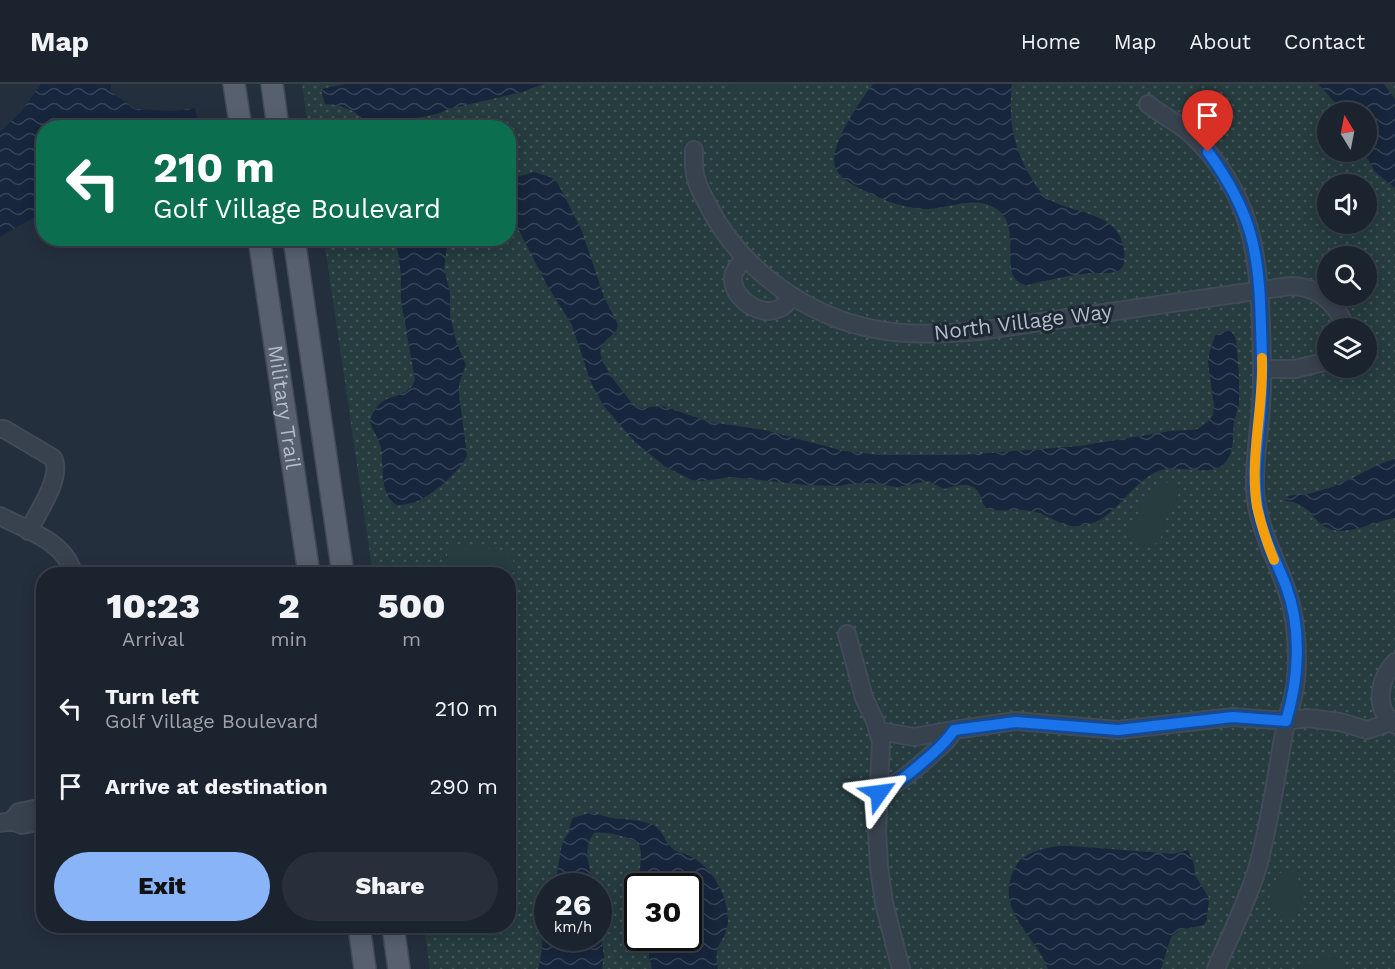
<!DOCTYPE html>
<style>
:root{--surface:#1b232e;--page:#282f3a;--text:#f1f3f6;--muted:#a0a4aa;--line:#39404a;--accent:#8ab4f8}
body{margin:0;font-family:"Work Sans",sans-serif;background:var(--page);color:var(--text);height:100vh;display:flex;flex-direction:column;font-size:22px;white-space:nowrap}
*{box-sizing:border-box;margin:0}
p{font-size:20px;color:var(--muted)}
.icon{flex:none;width:33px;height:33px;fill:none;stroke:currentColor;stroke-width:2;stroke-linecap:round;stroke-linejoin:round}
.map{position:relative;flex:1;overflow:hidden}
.sheet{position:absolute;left:36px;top:483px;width:480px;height:366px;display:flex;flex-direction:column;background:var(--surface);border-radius:24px;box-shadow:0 3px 15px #0003,0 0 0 2px var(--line)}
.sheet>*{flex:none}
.banner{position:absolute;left:36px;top:36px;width:480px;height:126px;border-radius:24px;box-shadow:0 3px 15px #0003,0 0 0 2px var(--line);background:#0b6e4f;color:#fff;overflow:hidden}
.needle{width:39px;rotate:350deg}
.controls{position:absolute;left:1317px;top:18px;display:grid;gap:12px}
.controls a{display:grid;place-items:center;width:60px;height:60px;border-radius:50%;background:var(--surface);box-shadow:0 3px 15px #0003,0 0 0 2px var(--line);font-size:30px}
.speed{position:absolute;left:534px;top:789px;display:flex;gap:12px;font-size:30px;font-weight:700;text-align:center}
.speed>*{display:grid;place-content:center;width:78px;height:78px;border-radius:50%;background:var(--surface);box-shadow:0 3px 15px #0003,0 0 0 2px var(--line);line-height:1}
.speed small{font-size:15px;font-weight:400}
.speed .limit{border:3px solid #111;border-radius:9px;background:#fff;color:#111}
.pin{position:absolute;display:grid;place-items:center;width:51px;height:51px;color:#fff;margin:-62px -26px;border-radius:50% 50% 50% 0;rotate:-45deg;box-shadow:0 0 6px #0007}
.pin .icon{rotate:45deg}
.me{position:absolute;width:66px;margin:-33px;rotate:59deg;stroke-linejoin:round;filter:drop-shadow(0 0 4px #0008)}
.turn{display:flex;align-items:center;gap:21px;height:126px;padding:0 18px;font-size:27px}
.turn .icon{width:78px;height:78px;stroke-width:2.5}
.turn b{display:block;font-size:42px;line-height:51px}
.eta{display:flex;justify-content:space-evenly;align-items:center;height:102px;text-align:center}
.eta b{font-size:36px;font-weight:800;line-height:42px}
.primary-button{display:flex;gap:12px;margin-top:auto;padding:12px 18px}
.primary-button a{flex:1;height:69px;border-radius:36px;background:var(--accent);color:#111;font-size:24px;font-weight:800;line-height:69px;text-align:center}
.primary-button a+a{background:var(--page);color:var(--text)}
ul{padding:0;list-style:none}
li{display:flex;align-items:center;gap:18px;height:78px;padding:0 18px}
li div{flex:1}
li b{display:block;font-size:22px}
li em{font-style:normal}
header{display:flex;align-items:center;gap:36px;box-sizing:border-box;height:84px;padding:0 30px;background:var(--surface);border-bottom:2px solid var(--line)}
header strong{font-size:28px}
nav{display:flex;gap:33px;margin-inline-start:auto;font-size:21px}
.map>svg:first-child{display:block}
.grass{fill:url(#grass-dots);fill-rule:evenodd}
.garden{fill:#263c3f}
.water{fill:url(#water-waves)}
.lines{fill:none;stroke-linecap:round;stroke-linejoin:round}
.minor-casing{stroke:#414a57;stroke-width:20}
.major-casing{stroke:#414a57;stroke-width:24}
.minor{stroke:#38414e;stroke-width:16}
.major{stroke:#56606e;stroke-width:21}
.route-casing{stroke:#114b97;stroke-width:15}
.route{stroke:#1a73e8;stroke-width:10}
.slow{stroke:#f59e0b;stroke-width:10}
.labels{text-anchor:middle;stroke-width:6;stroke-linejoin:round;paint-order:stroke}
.street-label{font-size:21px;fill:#b4bcc9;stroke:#1d2633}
</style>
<header>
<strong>Map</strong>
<nav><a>Home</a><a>Map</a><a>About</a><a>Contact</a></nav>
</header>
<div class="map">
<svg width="1395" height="885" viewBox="0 0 1395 885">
<defs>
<pattern id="grass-dots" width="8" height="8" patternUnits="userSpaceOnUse" patternTransform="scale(1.5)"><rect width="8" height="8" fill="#263c3f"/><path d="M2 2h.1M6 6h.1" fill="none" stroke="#435659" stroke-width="1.8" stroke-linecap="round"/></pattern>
<pattern id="water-waves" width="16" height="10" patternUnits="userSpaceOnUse" patternTransform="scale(1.5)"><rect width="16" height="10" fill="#17263c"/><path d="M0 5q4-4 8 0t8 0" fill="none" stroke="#364457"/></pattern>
</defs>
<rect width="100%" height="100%" fill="#242f3e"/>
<path class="grass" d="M302,0h1093v885h-965l-6,-43h84v-352h-135l-49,-335 184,-1v-110l-200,-1zM1328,28h38v40h-38zM1328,100h38v40h-38zM1328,172h38v40h-38zM1328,244h38v40h-38zM548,802h50v52h-50zM638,802h50v52h-50z"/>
<path class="garden" d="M731,0h64l-7,4 -9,2 -16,-1 -22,3 -6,-3z
M1165,398l10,2c9,15 -4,22 -9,34 -3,6 -2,13 -5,19 -7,14 -28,10 -35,-3l3,-9 9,-9 6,-19 6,-6z
M460,461l43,5 10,9 1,12 -5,7 -1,-4h-55l-6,-7v-13l5,-6z
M1287,786l9,3c22,53 -27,53 -27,27 0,-4 3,-9 4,-13 3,-9 5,-15 14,-17z
M1329,872l10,3 5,10h-44l11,-7z"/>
<path class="water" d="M41,0h70v8l24,17 40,2 20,-3 4,19 -155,1 -1,84 -43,25v-105l21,-20z
M345,0h199l-22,8 -73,17 -12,5 -45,9h-15l-11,-2 -13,-10 -15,-6 -13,-1 -4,-15z
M873,0h139c-4,33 1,63 18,92 4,6 8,14 13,19 25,21 77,13 81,56 1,5 1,14 -3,18 -6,5 -19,4 -27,4 -22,1 -45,7 -67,12 -34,-4 1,-61 -34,-78 -20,-11 -46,2 -68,2 -20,-1 -38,-7 -56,-16 -10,-5 -28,-13 -33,-24 -10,-21 25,-69 37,-85z
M1318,0h66l11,15v89l-20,-16 -11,-20h2v-40h-22z
M534,88l16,5 7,5 25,49 22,66 14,28c-2,11 -13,12 -17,22 -6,14 25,48 34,60l6,1 21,-2 48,16 54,8 80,21 35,4h84l117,-9 90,-15 21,-1 7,-1 9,-7 6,-7 1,-10 -6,-43 2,-11 5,-15 6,-4 9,-1 4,4 2,6c2,20 4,40 3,60 0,8 -4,15 -5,22 -2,13 1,24 -6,36 -15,23 -49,2 -72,13 -29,14 -42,52 -78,54 -18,2 -30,-13 -47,-15 -15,-3 -30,2 -45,-3 -4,-5 -4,-8 -6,-13 -7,-16 -24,-9 -36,-6l-15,-8 -32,6 -26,-4 -23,1 -8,2 -33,-1 -76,-8 -27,4 -12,-1 -26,-13 -31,-25 -32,-37 -13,-25 -18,-55 -25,-40 -34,-66 -4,-5v-30l8,-7z
M396,155h52l-4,30 6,23v23l6,26 10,24 -7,19v11l8,60c-5,15 -37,42 -52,47 -6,2 -12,3 -19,3 -17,-12 -12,-39 -15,-57 -2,-10 -8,-17 -11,-26 8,-34 37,-19 45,-42l-14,-80v-26z
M1395,375v59c-17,3 -45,16 -61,12 -20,-3 -23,-28 -48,-29l-1,-3c7,-4 15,-3 23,-4 13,-3 28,-8 40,-14 16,-7 30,-17 47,-21z
M590,729c8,1 15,4 23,5 13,2 27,1 40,7 10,5 10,14 17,21 5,7 14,6 20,10 22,11 39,41 38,65 -1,21 -16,21 -10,48h-66l-3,-12v-19h39v-52h-46c-7,-16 4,-27 -4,-44 -10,-5 -33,-11 -44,-9 -13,15 -4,37 1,53h-43c9,-14 5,-30 12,-46 1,-3 4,-5 5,-8 1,-5 1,-9 4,-14z
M1058,762h14l101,8 15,-4 6,14 1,11 14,23 -2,21 -3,6 -24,5 -9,7 -10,32h-113c-11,-31 -49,-55 -37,-92 7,-24 26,-27 47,-31z
M547,809l1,45h50l1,-41 4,26 -1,21 2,12 -2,13h-64c2,-8 4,-16 4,-24 1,-17 -4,-35 5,-52z"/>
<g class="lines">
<g class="minor-casing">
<path id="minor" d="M1148,20c14,12 32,19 45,32 57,56 66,115 68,191 1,27 2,53 0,79 -2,28 -7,56 -6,84 3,49 36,89 40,138 3,21 3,48 -2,69 -3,12 -7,24 -9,36 -8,44 -14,89 -26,133 -10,35 -28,69 -42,103
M694,66c0,9 -1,19 2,28 2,10 8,19 13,29 31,61 97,109 165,122 35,7 70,5 105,2l311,-45c28,0 46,17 56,42
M745,173c-3,5 -9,11 -11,16 -7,22 25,45 44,36 7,-2 10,-8 14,-13
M1263,285h32l33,-8
M0,345h4l49,29c10,18 -15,55 -25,73
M0,432c26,14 67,26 73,58
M847,550l17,64 11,23 6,21 -4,89 2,36 5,36 17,66
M1395,578c-16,17 -22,47 0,63
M879,647l35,6 40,-7
M879,709c21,-10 36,-24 53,-39 9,-8 16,-13 22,-24l62,-9 102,9 115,-13 53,4 21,-3 33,4 27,8 24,-8
M12,737l7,-9 25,-5
M0,739l12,-2 10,4 22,-4"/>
</g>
<g class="major-casing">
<g id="major">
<path d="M234,0l7,44"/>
<path d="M272,0l6,44"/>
<path id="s1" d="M259,154l50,336"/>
<path d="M294,154l49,336"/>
<path d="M359,842l6,43"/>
<path d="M393,842l6,43"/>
</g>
</g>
<use href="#minor" class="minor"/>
<use href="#major" class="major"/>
</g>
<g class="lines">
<g class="route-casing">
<path id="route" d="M879,709c20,-10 35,-23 52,-38 9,-8 16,-14 23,-25l62,-8 102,8 115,-13 53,4c13,-43 16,-92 0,-135 -11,-28 -26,-55 -29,-86 -4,-32 2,-63 4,-95 2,-26 1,-52 0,-78 -2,-75 -8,-113 -53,-175"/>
</g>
<use href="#route" class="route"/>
<path class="slow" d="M1262,274c2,49 -13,100 -5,149 4,18 10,36 17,53"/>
</g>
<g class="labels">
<g class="street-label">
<text transform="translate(1023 238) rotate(-7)" y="7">North Village Way</text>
<text dy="7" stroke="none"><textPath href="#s1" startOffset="171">Military Trail</textPath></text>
</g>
</g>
</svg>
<div class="controls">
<a><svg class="needle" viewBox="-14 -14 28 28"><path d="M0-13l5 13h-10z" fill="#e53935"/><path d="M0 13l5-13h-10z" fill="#a0a4aa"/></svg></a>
<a><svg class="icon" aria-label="sound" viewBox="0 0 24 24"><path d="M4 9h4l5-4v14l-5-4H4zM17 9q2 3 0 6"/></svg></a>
<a><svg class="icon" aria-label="search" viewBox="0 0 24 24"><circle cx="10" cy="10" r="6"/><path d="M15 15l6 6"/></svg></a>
<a><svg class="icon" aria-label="layers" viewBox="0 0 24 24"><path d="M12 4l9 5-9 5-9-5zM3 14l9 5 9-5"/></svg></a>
</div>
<div class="speed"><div>26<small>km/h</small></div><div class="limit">30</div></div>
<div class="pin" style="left:1208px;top:68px;background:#d93025"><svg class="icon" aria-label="arrive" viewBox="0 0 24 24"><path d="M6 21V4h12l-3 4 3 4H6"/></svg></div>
<svg class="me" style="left:879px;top:709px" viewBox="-20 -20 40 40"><path d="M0-17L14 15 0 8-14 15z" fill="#1a73e8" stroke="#fff" stroke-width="4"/></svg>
<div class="banner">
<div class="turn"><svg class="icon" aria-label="left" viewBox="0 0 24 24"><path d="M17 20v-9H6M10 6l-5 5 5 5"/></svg><div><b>210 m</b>Golf Village Boulevard</div></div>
</div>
<section class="sheet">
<div class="eta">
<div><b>10:23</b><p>Arrival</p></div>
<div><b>2</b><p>min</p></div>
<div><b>500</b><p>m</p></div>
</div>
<ul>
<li><svg class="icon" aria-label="left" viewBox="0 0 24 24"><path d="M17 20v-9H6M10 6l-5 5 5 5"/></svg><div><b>Turn left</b><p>Golf Village Boulevard</p></div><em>210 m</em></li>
<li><svg class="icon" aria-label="arrive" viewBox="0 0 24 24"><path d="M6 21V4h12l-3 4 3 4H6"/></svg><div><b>Arrive at destination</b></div><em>290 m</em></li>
</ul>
<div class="primary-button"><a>Exit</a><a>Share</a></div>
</section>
</div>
